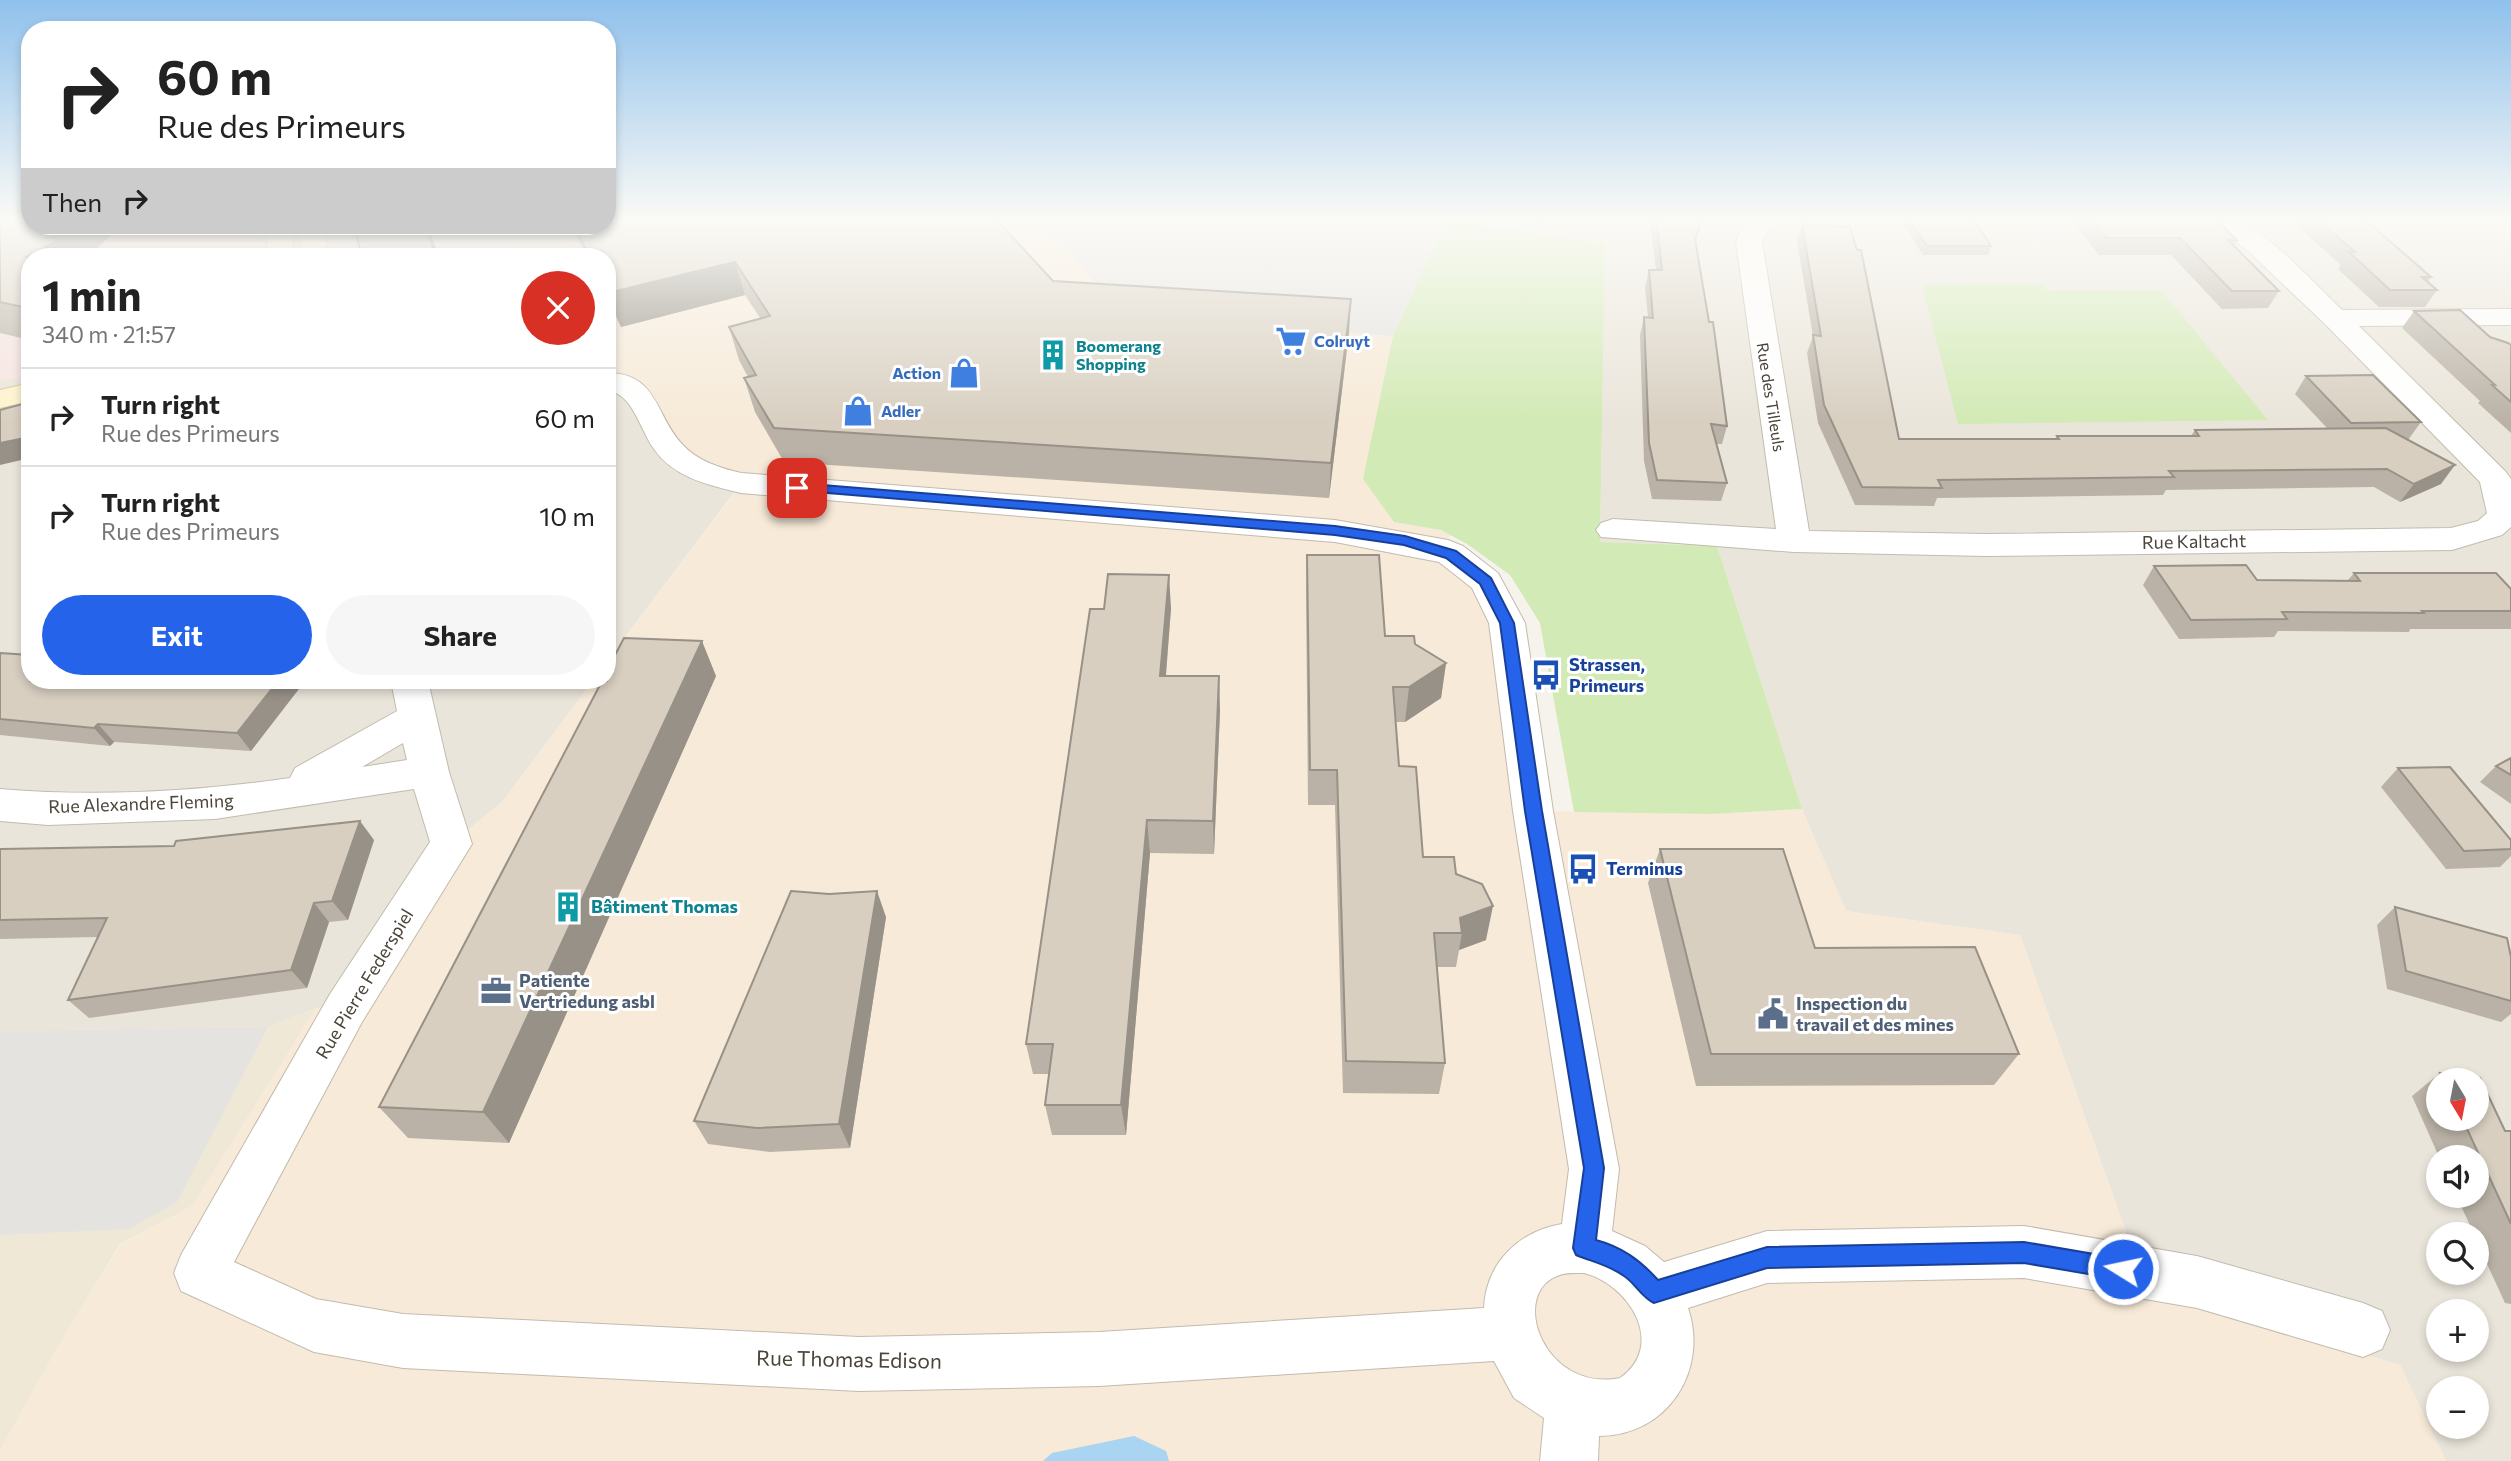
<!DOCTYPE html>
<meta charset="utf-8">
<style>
:root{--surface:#fff;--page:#f6f6f6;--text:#222;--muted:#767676;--line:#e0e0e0;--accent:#2563eb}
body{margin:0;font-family:Commissioner,sans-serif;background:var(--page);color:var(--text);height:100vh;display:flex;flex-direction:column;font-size:26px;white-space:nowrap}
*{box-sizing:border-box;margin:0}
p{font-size:23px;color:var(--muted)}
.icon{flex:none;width:38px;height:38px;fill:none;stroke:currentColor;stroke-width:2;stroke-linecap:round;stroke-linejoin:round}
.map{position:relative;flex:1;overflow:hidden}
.sheet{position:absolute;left:21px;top:248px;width:595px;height:441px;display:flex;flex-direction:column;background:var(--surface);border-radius:28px;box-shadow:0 4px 10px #0003}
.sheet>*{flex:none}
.hud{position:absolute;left:21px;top:21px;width:595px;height:214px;border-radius:28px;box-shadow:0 4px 10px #0003;background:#fff;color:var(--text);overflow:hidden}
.needle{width:46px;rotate:170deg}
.buttons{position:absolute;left:2426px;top:1068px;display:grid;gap:14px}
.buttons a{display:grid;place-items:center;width:63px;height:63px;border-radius:50%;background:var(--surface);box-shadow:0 4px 10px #0003;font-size:35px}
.pin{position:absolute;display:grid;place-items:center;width:60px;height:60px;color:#fff;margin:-30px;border-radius:14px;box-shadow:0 4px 10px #0006}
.me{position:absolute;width:77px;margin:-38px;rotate:280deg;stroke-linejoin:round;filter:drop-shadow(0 0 5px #0008)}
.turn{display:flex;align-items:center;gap:24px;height:147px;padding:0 21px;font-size:32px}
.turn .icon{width:91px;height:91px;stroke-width:2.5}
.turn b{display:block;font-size:49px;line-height:60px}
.then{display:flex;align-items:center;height:66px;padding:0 21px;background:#0003;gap:14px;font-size:26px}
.round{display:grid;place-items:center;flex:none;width:74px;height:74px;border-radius:37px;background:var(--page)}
.summary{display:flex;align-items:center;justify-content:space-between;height:119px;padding:0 21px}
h1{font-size:42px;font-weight:700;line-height:52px}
.cta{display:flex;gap:14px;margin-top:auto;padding:14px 21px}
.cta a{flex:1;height:80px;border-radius:42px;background:var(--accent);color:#fff;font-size:28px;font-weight:700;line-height:80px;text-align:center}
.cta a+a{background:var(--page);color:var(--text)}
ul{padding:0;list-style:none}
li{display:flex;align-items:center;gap:21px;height:98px;padding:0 21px;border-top:2px solid var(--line)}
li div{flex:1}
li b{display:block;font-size:26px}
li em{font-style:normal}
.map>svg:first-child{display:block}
.residential{fill:#eae5da;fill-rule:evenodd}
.commercial{fill:#f7ead8}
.education{fill:#efe8d6}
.medical{fill:#f6e3e0}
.green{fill:#d2eab5}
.parking{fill:#e5e3e0}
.water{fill:#a9d4f2}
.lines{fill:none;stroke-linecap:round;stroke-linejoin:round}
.street-casing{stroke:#c2bbae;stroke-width:2}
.secondary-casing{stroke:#d6c79b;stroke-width:2}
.street{fill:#fff;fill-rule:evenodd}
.secondary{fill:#fff3cd;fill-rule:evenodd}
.wall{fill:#bab2a6;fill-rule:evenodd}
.shaded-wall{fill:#979187}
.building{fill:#d8cfc1;stroke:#979187;stroke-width:2}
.route{fill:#2563eb;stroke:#184099;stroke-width:2}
.labels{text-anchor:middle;stroke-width:6;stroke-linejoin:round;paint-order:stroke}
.far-shop-label{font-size:16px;font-weight:bold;fill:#366cbe;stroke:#fff;text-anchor:start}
.far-culture-label{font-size:16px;font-weight:bold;fill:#0d838f;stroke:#fff;text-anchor:start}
.far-street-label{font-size:16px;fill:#4b4439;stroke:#fff}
.street-label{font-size:18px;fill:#4b4439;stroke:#fff}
.transit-label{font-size:18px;font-weight:bold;fill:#164399;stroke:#fff;text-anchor:start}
.culture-label{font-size:18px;font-weight:bold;fill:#0d838f;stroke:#fff;text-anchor:start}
.service-label{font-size:18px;font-weight:bold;fill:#4e5e75;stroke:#fff;text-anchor:start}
.near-street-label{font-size:21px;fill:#4b4439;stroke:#fff}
</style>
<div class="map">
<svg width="2511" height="1461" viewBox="0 0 2511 1461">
<rect width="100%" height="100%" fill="#f6f3ec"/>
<path class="residential" d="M1574,218h937v1243h-65l-46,-96 -254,-77 -126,-353 -174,-24 -44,-102 -85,-263 -117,-4 5,-298 -40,-8zM2438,1080h38v38h-38zM2438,1157h38v38h-38zM2438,1234h38v38h-38zM2438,1311h38v38h-38zM2438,1388h38v38h-38z
M256,226h301l11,31h-309z
M607,363l6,18 128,102 -134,178z
M30,374v307h563l-90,120 -52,43 -105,164h-30l-48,19 -268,4v-650z"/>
<path class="commercial" d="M607,218h839l-53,118 1,186 47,8 10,5 -14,13 49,33 47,230 178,3 91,-5 44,102 174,24 126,353 254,77 46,96h-2446v-11l66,-118 55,-88 71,-38 124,-198h30l105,-164 52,-43 90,-120h14v-20l134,-177 -45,-12 -83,-91 -6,-18v-106h-39l-11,-31h50z
M1448,218h126l-9,18z"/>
<path class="education" d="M316,1008l-124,198 -72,38 -54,88 -66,118v-419l268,-4z"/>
<path class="medical" d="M0,218l30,8h226l3,31h-229v117l-30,7z"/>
<path class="green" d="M1446,218l159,26 -5,298 117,4 85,263 -91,5 -137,-2 -34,-189 -30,-48 -43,-31 -26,-14 -47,-8 -31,-43 30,-143z
M2042,283l6,8 113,-1 107,130 -310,4 -36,-139z"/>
<path class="parking" d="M1035,218h380l29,4 -51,114 -185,-13 -106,-34z
M268,1027l-91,175 -48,27 -129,6v-204z"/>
<path class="water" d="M1134,1436l32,15 3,10h-126l9,-8z"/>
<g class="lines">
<g class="street-casing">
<path id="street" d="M1752,218h29l-15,14 -4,10 47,289 178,3 464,-6 27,-7 9,-8 -7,-31 -155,-158 -78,-74 -23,-17 -35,-10 -3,-5c17,0 36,-2 53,4 30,11 78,64 103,88l169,-1v16l-152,1 147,146 5,7v48l-9,8 -50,15 -465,6 -193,-4 -193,-15 -5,-7 5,-7 12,-4 163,10 -40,-287 6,-14z
M607,373c51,0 48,42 75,71 15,17 38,24 59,29l594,47 113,20 15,6 35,27 27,50 28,188 66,358 -7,62 33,15 19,16 103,-31 257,-5 173,30 166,47 19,8 8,19 -8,19 -19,8 -166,-49 -173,-30 -257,5 -79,25c21,62 -20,128 -89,128l-1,25h-58l4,-43 -30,-20 -20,-37 -395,25 -240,5 -456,-23 -89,-16 -133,-61 -7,-18 7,-18 149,-261 100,-152 -16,-53 -199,30 -167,6 -48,-4v-32c96,8 195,3 290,-11l5,-10 102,-57 -6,-30h37l21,91 23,72 -110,178 -128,240 82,37 87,15 456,23 240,-5 385,-24c2,-45 35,-77 78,-84l7,-55 -56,-358 -24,-188 -17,-35 -33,-26 -104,-20 -594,-49c-32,-8 -67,-15 -87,-44 -13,-17 -22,-58 -47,-58zM403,743l4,17 -45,7zM1584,1273c45,11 83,72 36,105 -76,15 -111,-83 -63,-102 8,-4 18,-3 27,-3z"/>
</g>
<g class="secondary-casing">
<path id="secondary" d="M265,226h26l4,31h-26z
M296,226h26l7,31h-26z
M30,383v18l-30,7v-18z"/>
</g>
<use href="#street" class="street"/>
<use href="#secondary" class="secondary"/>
</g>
<path class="wall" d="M0,218l30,8h90l-32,31h-58v83l-30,-7z
M1504,218h45l-3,7z
M1651,218h52l-8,24 32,184 -5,18h-6l11,39 -6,18 -69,-2 -8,-38 -4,-126 4,-18h4l-3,-30 4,-17h7l-6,-49z
M1899,218h74l18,28 -3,9h-65z
M2070,218h145l22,22 -3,6 45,45 -11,17 -46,1 -51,-54h-72z
M2288,218h75l68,59 -3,5 9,8 -12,17h-46l-41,-38 3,-4z
M1802,224l97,215h156l2,-3h134l4,-6 132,-2 -32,-34 11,-18 115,46 -13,18 33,44 -41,18 -26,-15 -208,3 -3,5 -226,3 -3,8 -79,-1 -37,-82 -11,-70 6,-17 -16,-95z
M572,226h35l446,55 296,51 -20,166 -545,-36 -29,-50 -11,-34 4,-1 -9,-17 -10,-33 31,-9 -15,-23 -124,32 -14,-27v-43h-21z
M2414,311l76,26 21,8v88l-33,-30 2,-2 -78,-73z
M1307,555l78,81 30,8 31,19 -5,35 -36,24h-9l3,44 24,91 33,17 30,66 -27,10 -3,17h-19l8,96 -6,31 -96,-1 -8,-288h-27l-2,-215z
M2154,566l103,14h91l6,-7 157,16v40h-101l-1,3 -131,-1 -4,6 -95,2 -36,-54z
M1171,608l-5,68 54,34 -6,144 -64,-1 -24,282h-74l-7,-30 4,-31h-16l-7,-30 78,-435z
M0,653l305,28 -54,70 -137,-9 -4,4 -110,-11z
M716,676l-207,467 -101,-5 -29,-31z
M2511,758v46l-31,-22 16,-16z
M2398,768l113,72v16l-11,11 -54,2 -65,-82z
M374,840l-26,80 -19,2 -22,66 -218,30 -21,-18 30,-63 -98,2v-90l174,-3z
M1660,849l155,99 204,106 -25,31 -298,1 -48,-203z
M2395,907l116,50v57l-10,8 -114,-33 -10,-64z
M886,917l-36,231 -80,4 -62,-8 -14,-23z
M2440,1073l40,5 25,53h6v173l-6,-1 -29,-63v-6h-2l-18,-39h20v-38h-37l-27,-61zM2438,1080h38v38h-38z"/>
<path class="shaded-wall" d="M1702,218h1l-12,38 4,-17z
M59,226h61l-32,31h-58v4l-3,-4z
M426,226h2l11,31h-3z
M735,262l10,33 -124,32 -13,-34z
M1351,299l-2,33 -20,166 2,-35z
M30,437v21l-30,7v-22z
M2455,465l-14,19 -41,18 14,-18z
M1169,575l2,33 -8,102 -3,-34z
M702,641l14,35 -207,467 -26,-31z
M1446,663l-5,35 -36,24 4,-35z
M1219,676l1,34 -6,144 -1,-33z
M278,681h27l-54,70 -14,-18z
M98,724l16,18 -4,4 -16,-18z
M1147,820l3,33 -24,282 -5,-30z
M360,821l14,19 -26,80 -16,-19z
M877,891l9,26 -36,231 -11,-24z
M314,903l15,19 -22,66 -16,-18z
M1493,906l-7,34 -27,10 3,-17 -2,-15z"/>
<path class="building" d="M0,218h30v8h29l-12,11 13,2 -33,18 3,1v48l-3,2 -27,-6z
M607,218h388l58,63 298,18 -20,164 -557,-35 -30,-50 12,-3 -27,-48 41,-11 -35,-54 -127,31 -1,-2v-34h-17l-16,-31h33z
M1656,218h46l-7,21 14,83h4l14,104 -16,-2 16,59 -70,-3 -8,-37 -5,-126 9,1 -4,-48h13z
M1908,218h65l18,28h-64z
M2091,218h124l22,22h-9l51,51h-47l-52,-53h-73z
M2316,218h47l68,59h-9l15,13h-47l-41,-38h6z
M1802,224l48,3 7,23h4l38,189h160l-2,-3h142l-4,-6 191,-2 69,37 -41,19 -27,-15 -218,2 5,6 -236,3 4,8 -80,-1 -38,-82 -11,-70 8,1z
M354,226h72l10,31h-74z
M2460,310l30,27 18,6 3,2v57l-19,-17h3l-81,-74z
M2373,375l48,47 -70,1 -45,-47z
M30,402v35l-30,6v-33z
M1307,555h72l6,81h29l1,8 31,19 -37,24h-16l6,79 17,1 7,90h31l2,17 26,10 11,22 -33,12 2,15h-28l11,130 -99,-2 -9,-291h-27z
M2246,565l11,15 103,1 -6,-8h142l15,16v22h-89l2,2 -142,-1 5,7 -96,1 -37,-54z
M1108,574l61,1 -9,101h59l-6,145 -66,-1 -26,285h-76l8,-61h-27l64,-435h14z
M624,638l78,3 -219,471 -104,-5 223,-426h5v-11z
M0,653l30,2v26h248l-41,52 -139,-9 -4,4 -94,-9z
M2511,758v17l-15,-9z
M2450,767l61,73v9l-47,2 -66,-83z
M360,821l-28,80 -18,2 -23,67 -223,30 39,-82 -107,2v-71l174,-3 2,-5z
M1660,849h123l32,99 160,-1 44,107h-308z
M791,891l38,3 48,-3 -38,233 -82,4 -63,-7z
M2395,907l112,31 4,19v44l-105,-30z
M2440,1073l40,5 25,53h6v93l-49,-106h14v-38h-32z"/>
<linearGradient id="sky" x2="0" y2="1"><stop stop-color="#8fc1ec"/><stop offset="0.52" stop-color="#fbfaf6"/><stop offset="1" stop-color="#fbfaf6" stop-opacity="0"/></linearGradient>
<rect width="2511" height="422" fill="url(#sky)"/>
<path class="route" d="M797,483l538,43 70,10 51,15 35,27 23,45 28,188 62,357 -8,72c26,7 44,20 62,40l109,-33 257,-5 99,17 8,3 3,7 -3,8 -8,3 -99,-17 -257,5 -113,35c-13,-6 -18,-19 -30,-27 -15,-11 -31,-14 -48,-21l-3,-7 11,-80 -59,-357 -25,-188 -20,-39 -34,-26 -42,-13 -69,-10 -543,-45v-5z"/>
<defs>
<g id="supermarket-bare" transform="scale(2.415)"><path d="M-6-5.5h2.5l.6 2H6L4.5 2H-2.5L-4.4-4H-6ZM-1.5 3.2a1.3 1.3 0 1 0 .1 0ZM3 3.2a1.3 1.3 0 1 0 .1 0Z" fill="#3f7fe0" stroke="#fff" stroke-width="2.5" paint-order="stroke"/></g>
<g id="building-bare" transform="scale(2.415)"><path d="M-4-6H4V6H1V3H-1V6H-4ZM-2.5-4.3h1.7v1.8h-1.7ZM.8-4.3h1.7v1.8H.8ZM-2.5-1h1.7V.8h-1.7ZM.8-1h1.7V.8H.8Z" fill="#0f9aa8" stroke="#fff" stroke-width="2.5" paint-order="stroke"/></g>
<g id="shop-bare" transform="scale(2.415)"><path d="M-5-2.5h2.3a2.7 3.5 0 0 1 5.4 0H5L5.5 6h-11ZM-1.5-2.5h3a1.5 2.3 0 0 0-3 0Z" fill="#3f7fe0" stroke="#fff" stroke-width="2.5" paint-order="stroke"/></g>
<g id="bus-bare" transform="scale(2.415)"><path d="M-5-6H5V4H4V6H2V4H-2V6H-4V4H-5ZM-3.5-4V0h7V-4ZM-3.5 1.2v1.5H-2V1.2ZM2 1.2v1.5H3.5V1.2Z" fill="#1a4fb4" stroke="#fff" stroke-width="2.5" paint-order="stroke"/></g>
<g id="office-bare" transform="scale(2.415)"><path d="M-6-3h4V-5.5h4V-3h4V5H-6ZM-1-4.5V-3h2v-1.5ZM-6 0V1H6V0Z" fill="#5c6f8a" stroke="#fff" stroke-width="2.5" paint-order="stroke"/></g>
<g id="civic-bare" transform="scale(2.415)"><path d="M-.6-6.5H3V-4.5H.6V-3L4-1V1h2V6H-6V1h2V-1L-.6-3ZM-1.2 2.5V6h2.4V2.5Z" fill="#5c6f8a" stroke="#fff" stroke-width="2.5" paint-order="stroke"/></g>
</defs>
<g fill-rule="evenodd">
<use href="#supermarket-bare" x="1291" y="341"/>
<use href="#building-bare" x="1053" y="355"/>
<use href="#shop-bare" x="964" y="373"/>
<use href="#shop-bare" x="858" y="411"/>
<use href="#bus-bare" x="1546" y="675"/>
<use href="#bus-bare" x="1583" y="869"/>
<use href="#building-bare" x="568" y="907"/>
<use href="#office-bare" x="496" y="991"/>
<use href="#civic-bare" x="1773" y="1014"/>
</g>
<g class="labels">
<g class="far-shop-label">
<text x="1314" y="347">Colruyt</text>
<text x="941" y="379" text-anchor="end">Action</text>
<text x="881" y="417">Adler</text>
</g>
<g class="far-culture-label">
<text x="1076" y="352">Boomerang<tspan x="1076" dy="18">Shopping</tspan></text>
</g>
<g class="far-street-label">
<text transform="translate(1771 397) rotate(81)" y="6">Rue des Tilleuls</text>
</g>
<g class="street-label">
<text transform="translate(2194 542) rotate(-1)" y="6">Rue Kaltacht</text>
<text transform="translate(141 804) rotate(-2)" y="6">Rue Alexandre Fleming</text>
<text transform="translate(365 984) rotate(-59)" y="6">Rue Pierre Federspiel</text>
</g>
<g class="transit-label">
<text x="1569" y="671">Strassen,<tspan x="1569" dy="21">Primeurs</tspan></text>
<text x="1606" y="875">Terminus</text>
</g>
<g class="culture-label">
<text x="591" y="913">Bâtiment Thomas</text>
</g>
<g class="service-label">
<text x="519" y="987">Patiente<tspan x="519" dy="21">Vertriedung asbl</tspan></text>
<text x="1796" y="1010">Inspection du<tspan x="1796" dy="21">travail et des mines</tspan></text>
</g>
<g class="near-street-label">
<text transform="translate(849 1360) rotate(1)" y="7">Rue Thomas Edison</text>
</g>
</g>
</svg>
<div class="buttons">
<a><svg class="needle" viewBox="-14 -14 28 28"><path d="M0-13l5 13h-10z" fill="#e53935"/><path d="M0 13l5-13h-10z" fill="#767676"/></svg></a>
<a><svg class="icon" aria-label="sound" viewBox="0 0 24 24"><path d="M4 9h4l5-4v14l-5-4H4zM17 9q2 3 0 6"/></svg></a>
<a><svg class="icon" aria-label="search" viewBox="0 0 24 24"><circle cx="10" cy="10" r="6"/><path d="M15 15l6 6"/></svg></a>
<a>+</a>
<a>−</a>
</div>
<div class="pin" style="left:797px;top:488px;background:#d93025"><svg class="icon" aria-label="arrive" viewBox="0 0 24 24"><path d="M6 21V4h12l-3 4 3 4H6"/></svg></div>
<svg class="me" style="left:2123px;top:1269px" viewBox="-20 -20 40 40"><circle r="17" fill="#2563eb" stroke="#fff" stroke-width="3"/><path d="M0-11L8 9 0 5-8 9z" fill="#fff"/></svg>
<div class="hud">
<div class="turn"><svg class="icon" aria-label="right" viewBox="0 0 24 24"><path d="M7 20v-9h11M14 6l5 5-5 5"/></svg><div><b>60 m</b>Rue des Primeurs</div></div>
<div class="then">Then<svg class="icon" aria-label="right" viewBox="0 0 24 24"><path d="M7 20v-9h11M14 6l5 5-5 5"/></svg></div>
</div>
<section class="sheet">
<div class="summary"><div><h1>1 min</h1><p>340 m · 21:57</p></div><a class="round" style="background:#d93025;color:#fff"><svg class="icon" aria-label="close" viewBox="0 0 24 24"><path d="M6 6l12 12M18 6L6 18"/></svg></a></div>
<ul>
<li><svg class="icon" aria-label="right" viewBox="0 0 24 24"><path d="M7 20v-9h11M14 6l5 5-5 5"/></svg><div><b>Turn right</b><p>Rue des Primeurs</p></div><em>60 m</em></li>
<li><svg class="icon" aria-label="right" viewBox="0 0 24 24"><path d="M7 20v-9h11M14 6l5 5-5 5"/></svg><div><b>Turn right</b><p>Rue des Primeurs</p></div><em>10 m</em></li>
</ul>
<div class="cta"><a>Exit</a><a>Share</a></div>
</section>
</div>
